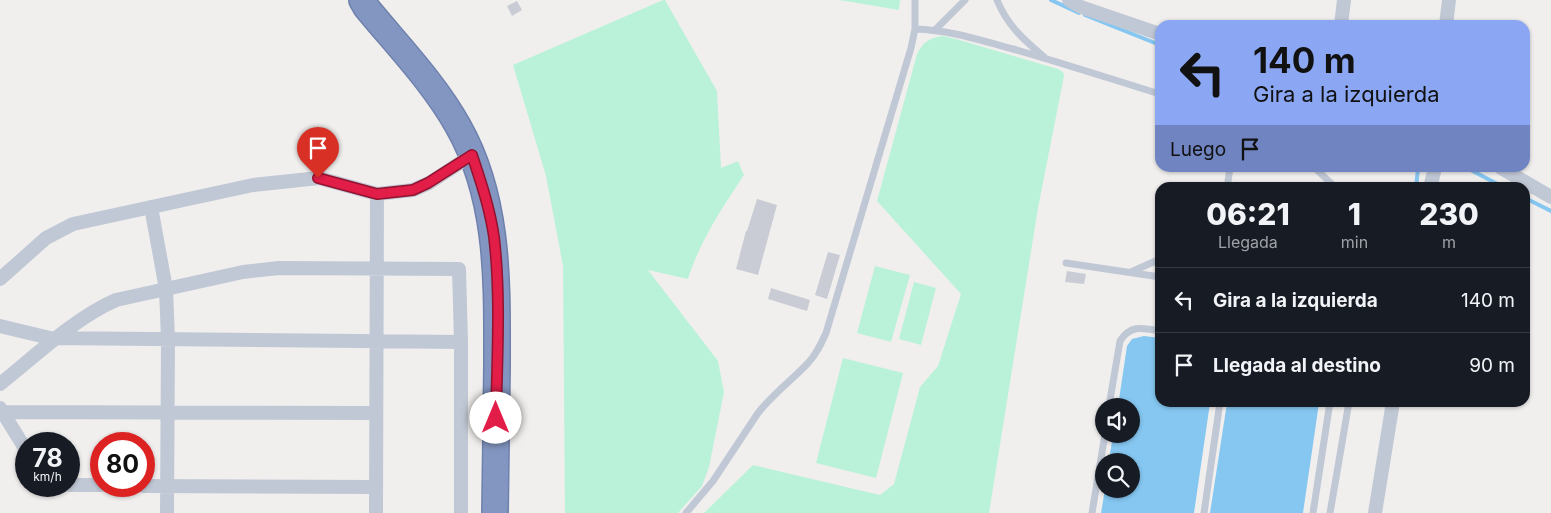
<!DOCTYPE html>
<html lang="es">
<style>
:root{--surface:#171b24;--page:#242831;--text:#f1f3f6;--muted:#9ea1a6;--line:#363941}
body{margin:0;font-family:Inter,sans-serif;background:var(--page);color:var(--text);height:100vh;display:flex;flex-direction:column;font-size:19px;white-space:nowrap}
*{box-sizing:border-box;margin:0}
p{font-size:16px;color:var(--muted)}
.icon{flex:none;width:28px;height:28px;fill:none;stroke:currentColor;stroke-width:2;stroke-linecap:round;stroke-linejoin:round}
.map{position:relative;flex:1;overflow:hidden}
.sheet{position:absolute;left:1155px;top:182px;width:375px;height:225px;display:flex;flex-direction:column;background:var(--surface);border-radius:15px;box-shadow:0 1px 4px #0004}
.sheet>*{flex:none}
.top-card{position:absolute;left:1155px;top:20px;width:375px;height:152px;border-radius:15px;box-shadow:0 1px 4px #0004;background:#8ba6f2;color:#111;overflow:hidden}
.fabs{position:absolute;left:1095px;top:398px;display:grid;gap:10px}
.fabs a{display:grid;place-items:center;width:45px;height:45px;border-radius:50%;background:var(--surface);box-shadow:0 1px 4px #0004;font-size:25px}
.speed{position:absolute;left:15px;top:432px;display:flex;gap:10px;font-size:25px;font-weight:700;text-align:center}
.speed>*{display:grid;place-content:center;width:65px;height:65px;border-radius:50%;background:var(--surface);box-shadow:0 1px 4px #0004;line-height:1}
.speed small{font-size:12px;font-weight:400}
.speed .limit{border:8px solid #d22;background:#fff;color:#111}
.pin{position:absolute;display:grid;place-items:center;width:42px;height:42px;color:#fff;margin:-51px -21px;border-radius:50% 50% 50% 0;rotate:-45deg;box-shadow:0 0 5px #0007}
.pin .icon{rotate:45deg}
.me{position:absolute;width:55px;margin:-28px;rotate:0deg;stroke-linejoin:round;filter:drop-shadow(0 0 4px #0008)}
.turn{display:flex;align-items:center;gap:18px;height:105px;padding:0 15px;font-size:22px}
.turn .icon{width:65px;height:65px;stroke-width:2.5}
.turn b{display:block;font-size:35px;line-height:42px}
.then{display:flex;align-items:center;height:48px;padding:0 15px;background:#0003;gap:10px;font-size:19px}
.eta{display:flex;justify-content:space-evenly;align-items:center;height:85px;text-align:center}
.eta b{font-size:30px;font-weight:800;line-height:35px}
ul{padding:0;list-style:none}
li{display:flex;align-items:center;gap:15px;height:65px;padding:0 15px;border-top:1px solid var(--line)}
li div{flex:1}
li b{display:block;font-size:19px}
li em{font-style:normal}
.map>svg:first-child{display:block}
.green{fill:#baf2d9}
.water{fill:#85c7f1}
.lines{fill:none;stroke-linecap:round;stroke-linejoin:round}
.stream{stroke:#85c7f1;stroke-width:4}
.building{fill:#caccd5}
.highway-casing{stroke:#6e81ac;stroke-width:28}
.lane{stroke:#c1c8d5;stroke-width:7}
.street{stroke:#c1c8d5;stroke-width:14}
.highway{stroke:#8396c1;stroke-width:25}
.route-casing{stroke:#92132f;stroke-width:12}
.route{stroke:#e11d48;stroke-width:9}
</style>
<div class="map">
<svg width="1551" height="513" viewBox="0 0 1551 513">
<rect width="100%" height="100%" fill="#f1efee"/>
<path class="green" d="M663,0h2l52,91 4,77 17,-7 6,14c-22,33 -44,66 -56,104l-40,-9 70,91 6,31 -15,75 -7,19 -24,27h-113l-2,-247 -17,-90 -33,-111z
M839,0h61l-1,10z
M943,36l13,3 102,30 5,3 1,4 -26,132 -49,305h-285l49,-48 127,30 14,-11 26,-97 18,-21 23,-72 -84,-93 40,-147c6,-12 12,-16 26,-18z
M875,266l35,9 -19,67 -34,-9z
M914,282l22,6 -15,57 -22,-6z
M843,358l60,15 -27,105 -60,-15z"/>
<path class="water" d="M1144,336l16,2v64l50,1 -16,110h-93l4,-24h26v-28h-22l4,-27h18v-28h-13l9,-60 5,-7z
M1227,403h92l-16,110h-93z"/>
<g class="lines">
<path class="stream" d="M1051,0l28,13
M1085,15l75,30
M1467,168l38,20
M1416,188l2,-20
M1525,198l26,13"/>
</g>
<path class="building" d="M517,1l5,9 -10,6 -5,-10z
M757,199l20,6 -19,70 -22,-6 10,-38h1z
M828,252l12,3 -13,44 -12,-4z
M1067,271l19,3 -2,10 -19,-2z
M771,288l39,12 -3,11 -39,-12z"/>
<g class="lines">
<g class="highway-casing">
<path id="highway" d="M362,0l4,7c32,39 68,76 92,119 42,74 39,159 39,240 -1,49 -1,98 -2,147"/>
</g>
<path class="lane" d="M997,0c10,25 26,39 47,57
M915,29c34,1 65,11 98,20 49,14 98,30 147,45
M935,30l30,-30
M1315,168l21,20
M1227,188l3,-20
M1066,263l94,14
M1131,272l29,-13
M1109,406l11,-65c11,-17 23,-13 40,-10
M686,513l27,-32 45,-68c15,-19 34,-33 50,-50 8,-8 13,-19 18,-30l85,-285 4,-19v-29
M1092,513l13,-79
M1204,513l16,-111
M1313,513l17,-111
M1330,513l19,-111"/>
<path class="street" d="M1069,0l12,7 79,27
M1341,25l3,-25
M1446,25l3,-25
M1501,168l50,29
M1430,188l5,-20
M151,207l15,82 2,50 -1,174
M0,279l46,-41 27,-14 180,-39 66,-7 58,16 36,-4 16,-7 43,-28
M0,326l50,12 411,4
M0,384c35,-28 75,-66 116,-84l127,-28 36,-4 180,1 2,73v171
M0,408l26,42
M3,412l373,1
M69,485h32
M144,486l232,1
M376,513l1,-319
M1375,513l18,-111"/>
<use href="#highway" class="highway"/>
</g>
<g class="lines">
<g class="route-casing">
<path id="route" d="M318,178l59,16 36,-4 15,-7 44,-28c9,27 18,54 22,82 7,59 3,122 2,181"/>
</g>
<use href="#route" class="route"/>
</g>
</svg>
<div class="fabs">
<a><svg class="icon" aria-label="sound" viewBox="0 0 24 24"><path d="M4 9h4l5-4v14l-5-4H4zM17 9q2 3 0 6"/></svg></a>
<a><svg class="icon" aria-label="search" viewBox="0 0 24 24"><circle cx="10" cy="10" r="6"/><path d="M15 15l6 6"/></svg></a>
</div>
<div class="speed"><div>78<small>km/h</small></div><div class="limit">80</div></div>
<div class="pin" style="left:318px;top:178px;background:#d93025"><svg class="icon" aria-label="arrive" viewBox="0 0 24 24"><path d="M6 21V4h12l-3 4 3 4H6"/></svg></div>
<svg class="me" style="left:496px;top:418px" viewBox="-20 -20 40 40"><circle r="19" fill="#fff"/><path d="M0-13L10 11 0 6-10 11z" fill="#e11d48"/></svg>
<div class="top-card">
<div class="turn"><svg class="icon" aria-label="left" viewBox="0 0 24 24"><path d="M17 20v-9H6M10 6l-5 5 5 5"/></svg><div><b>140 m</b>Gira a la izquierda</div></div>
<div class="then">Luego<svg class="icon" aria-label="arrive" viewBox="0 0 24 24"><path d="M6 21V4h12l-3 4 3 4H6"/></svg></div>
</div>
<section class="sheet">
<div class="eta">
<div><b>06:21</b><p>Llegada</p></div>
<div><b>1</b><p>min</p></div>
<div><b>230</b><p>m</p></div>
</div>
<ul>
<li><svg class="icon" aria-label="left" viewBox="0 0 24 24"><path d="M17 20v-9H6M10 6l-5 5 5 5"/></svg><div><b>Gira a la izquierda</b></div><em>140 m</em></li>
<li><svg class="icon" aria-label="arrive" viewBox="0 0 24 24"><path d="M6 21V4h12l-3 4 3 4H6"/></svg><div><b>Llegada al destino</b></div><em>90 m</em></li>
</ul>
</section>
</div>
